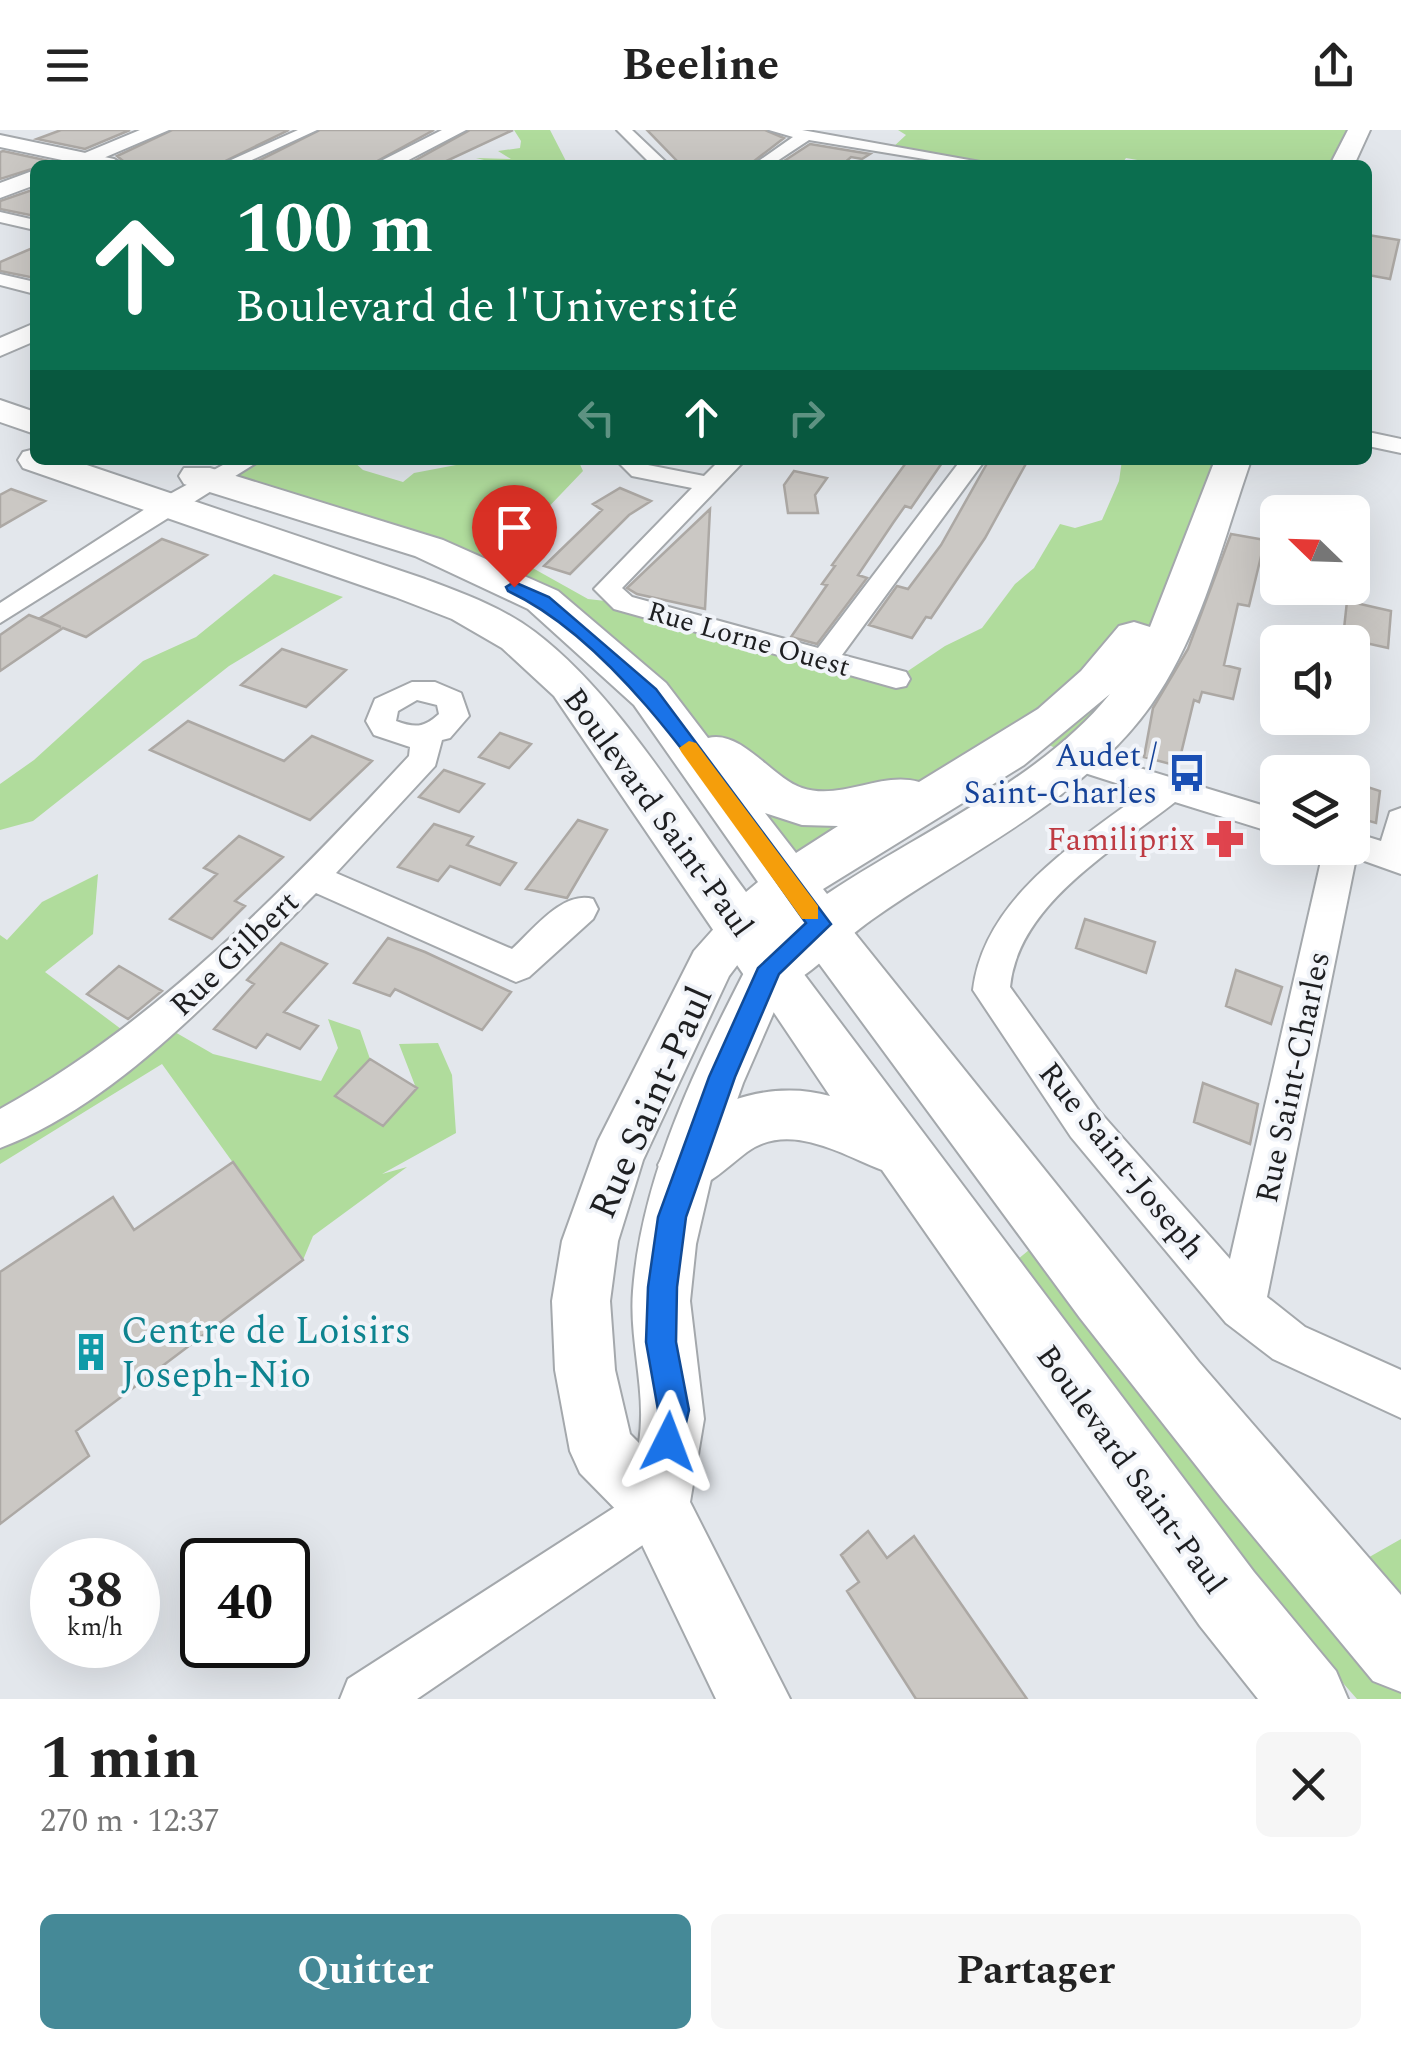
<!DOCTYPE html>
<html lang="fr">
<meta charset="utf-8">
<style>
:root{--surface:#fff;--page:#f6f6f6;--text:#222;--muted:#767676;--accent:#458997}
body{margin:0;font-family:Spectral,serif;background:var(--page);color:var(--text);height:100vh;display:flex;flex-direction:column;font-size:38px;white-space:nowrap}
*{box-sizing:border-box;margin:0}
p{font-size:32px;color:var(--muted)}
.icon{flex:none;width:55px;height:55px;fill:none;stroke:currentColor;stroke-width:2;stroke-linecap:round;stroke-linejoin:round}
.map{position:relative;height:1569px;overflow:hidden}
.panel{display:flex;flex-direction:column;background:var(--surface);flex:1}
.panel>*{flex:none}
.banner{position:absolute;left:30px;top:30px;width:1342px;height:305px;border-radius:15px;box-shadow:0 10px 40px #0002;background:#0b6e4f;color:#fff;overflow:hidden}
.needle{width:65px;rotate:293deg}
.tools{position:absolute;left:1260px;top:365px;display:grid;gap:20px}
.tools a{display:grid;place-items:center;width:110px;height:110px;border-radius:15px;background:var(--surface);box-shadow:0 10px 40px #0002;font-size:50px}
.speed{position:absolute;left:30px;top:1408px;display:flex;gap:20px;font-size:50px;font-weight:700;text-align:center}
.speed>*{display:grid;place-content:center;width:130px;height:130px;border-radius:50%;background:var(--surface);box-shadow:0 10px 40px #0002;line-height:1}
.speed small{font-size:25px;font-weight:400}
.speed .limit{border:5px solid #111;border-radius:15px;background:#fff;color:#111}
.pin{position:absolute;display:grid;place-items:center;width:85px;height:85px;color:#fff;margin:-102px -42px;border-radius:50% 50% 50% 0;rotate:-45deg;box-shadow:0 0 10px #0007}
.pin .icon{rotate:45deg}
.me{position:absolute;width:110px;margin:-55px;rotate:3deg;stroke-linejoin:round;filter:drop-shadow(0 0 8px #0008)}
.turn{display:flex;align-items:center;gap:35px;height:210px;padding:0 40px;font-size:45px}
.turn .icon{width:130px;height:130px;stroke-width:2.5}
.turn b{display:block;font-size:70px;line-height:85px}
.lanes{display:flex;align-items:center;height:95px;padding:0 40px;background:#0003;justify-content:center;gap:50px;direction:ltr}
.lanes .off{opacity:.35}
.round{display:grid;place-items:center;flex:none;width:105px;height:105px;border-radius:15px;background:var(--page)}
.summary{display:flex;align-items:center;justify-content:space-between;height:170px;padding:0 40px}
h1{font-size:60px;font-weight:700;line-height:75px}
.primary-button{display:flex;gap:20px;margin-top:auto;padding:20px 40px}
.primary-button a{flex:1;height:115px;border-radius:15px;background:var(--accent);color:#fff;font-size:40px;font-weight:700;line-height:115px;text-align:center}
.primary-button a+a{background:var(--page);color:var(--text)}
header{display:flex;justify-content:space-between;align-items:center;height:130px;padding:0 40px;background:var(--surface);font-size:45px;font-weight:700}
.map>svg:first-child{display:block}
.green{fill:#b0dc9c}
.building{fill:#cbc8c4;stroke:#aca8a4;stroke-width:2.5}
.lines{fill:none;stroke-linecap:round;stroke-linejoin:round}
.minor-casing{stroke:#a4a8ac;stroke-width:4}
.tertiary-casing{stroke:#a4a8ac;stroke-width:4}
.secondary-casing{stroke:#a4a8ac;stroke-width:4}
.primary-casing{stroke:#a4a8ac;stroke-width:4}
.minor{fill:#fff;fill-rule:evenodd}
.tertiary{fill:#fff;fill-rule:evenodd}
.secondary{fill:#fff;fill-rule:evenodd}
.primary{fill:#fff;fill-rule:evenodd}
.route{fill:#1a73e8;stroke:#114b97;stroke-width:2.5}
.slow{fill:#f59e0b}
.labels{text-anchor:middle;stroke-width:8;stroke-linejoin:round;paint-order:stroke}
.far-street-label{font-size:28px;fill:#1e1f21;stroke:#f1f4f9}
.transit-label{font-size:32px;fill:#164399;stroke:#f1f4f9;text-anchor:end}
.street-label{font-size:32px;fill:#1e1f21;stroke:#f1f4f9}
.health-label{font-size:32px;fill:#be3a42;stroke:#f1f4f9;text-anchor:end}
.near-street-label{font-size:38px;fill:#1e1f21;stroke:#f1f4f9}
.near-culture-label{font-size:38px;fill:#0d838f;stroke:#f1f4f9;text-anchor:start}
</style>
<header><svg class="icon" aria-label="menu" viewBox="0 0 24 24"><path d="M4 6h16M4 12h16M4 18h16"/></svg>Beeline<svg class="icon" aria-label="share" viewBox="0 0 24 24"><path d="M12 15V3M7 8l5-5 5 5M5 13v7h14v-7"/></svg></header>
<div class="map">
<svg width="1401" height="1569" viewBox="0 0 1401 1569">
<rect width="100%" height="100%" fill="#e3e7ec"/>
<path class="green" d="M514,0h36l18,35h-64l-28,-7 35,1 -13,-8 22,-3 1,-7z
M898,0h461l-17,35h-176l-40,-7 -5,7h-132l-98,-16 15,-14z
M249,330h103l11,10 40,12 11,-9 42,-8 1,-5 71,4 50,-4 5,11 -43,45 -40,-2 4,38 84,47 35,4 273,76 49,-33 37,-18 33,-44 19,-16 26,-44 15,4 27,-8 17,-39 3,-21h111l-66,173 -93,126 -42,-24 -245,150 -137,-191 -107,-94 -327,-118z
M274,444l69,23 -114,69 -196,155 -33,9v-46l34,-24 109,-99 53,-24z
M98,744l-5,60 -48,38 92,69 24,-17 52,30 108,27 17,-33 -10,-29 32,11 10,29 46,29 -17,-44 39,-1 14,32 4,58 -74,41 25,-7 -94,69 -10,24 -141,-196 -162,100v-229l7,5 35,-38z
M1029,1120l244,295 128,140v14h-44l-36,-41 -309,-394z
M1401,1409v83l-51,-54z"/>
<path class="building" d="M61,0h69l-45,19 -48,-10z
M172,0h117l-72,35h-89l-11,-9z
M320,0h114l-64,35h-120z
M470,0h43l-75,35h-31z
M647,0h118l19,8 -35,27h-68z
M810,14l60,10 -8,5 -11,-2 -9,8h-64z
M0,22l3,-1 51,11 -54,17z
M35,59v27l-35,-7v-8z
M1368,105l31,5 -9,39 -22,-4z
M35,117v31l-35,-7v-9z
M908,330h36l-33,48 -6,-2 -12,17 -35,52 9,3 -50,66 -26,-7 36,-52 -5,-1 13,-18 -3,-1z
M989,330h39l-43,78 -54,80 -5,-1 -14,21 -43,-13 28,-39 11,3 33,-44z
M794,341l33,7 -12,17 3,18h-30l-4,-28z
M620,358l31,13 -22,14 -59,59 -26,-8 58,-56 -9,-6z
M11,359l34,12 -45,26v-32z
M710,379l-5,100 -68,-15 -10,-6z
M1231,404l34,6 -16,66 -11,-2 -14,61 16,4 -7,30 -31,-7 -3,10 -5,-2 -16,66 -34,-9 9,-49 35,-59z
M162,409l45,16 -121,82 -23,-9 -63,43v-36l29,-20 32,12 -21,-9z
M1347,471l44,10 -3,37 -45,-10z
M282,519l64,21 -40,37 -65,-22z
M188,591l96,40 28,-25 60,25 -62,59 -160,-70z
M500,603l31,11 -22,24 -30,-11z
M444,640l40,14 -25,28 -40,-15z
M1352,652l28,9 -4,32 -24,-7z
M578,690l29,10 -40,68 -41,-9z
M434,694l39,13 -6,8 49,18 -16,22 -50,-19 -12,15 -40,-14z
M239,706l44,21 -48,44 10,5 -33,33 -42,-20 47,-45 -13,-6z
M1085,789l70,23 -9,31 -70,-25z
M388,808l37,14 86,40 -29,38 -87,-41 -5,7 -36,-13z
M281,813l46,21 -43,48 34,14 -18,23 -33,-15 -11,14 -42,-19 40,-45 -7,-4z
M119,836l43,25 -34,28 -41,-25z
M1236,840l46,17 -11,37 -45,-18z
M370,929l47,29 -34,38 -48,-30z
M1203,953l55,21 -8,40 -56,-22z
M233,1032l70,98 -227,171 13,25 -89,68v-252l113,-75 21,33z
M868,1401l19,27 27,-22 113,163h-111l-69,-108 12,-9 -18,-27z"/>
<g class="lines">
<g class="minor-casing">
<path id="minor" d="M298,0h19l-76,35h-21z
M617,0h15l37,35h-17z
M769,0h33l195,35h-36l-152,-25 -38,25h-18l40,-28z
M0,82l35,8v10l-35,-8z
M0,144l35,8v12l-35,-9z
M1368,302l33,7v14l-33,-7z
M232,330h29l-261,163v-20l159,-103z
M616,330h26l6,5 56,11 16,-16h25l-123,128 10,9 186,51 143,-188h24l-143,195 64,17 4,7 -4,7 -10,2 -282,-79 -20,-20 98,-101 -60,-12z
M412,552h23l26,11 8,23 -19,22 -8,2 -7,26 -99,107 176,76c21,-19 51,-59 81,-50l5,10 -5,10 -64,58 -13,5 -200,-89c-89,89 -196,210 -316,255v-39c156,-86 289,-223 409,-353l1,-9 -36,-12 -8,-14 9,-22zM417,570l20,5 2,9c-15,14 -24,14 -43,7l2,-10z
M1074,618l204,62v24l-103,-32c-60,47 -157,102 -165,185l89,124 131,148 94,-411h28v-16l29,9 9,-29 11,-4v66l-45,-16 -89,439 38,30 96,43v48l-128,-59 -47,-36 -155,-186 -98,-147c11,-92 103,-147 171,-198l-81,-26 -4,-7 4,-7z
M657,1350l18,7 7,18 -7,18 -258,176h-77l8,-20z"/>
</g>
<g class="tertiary-casing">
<path id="tertiary" d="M442,0h24l-67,35h-26z
M0,5l114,24 10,6h-38l-86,-18z
M35,193v18l-35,15v-18z
M743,779l16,5 7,13 -37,49 -86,184 -25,81 -8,60 5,69 15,64 9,9c8,-52 -10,-101 -6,-152 9,-119 67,-233 120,-336l17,-6 17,6 6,13 -50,115 -28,79 -19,82 -6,57 14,118 -14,83 100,197h-74l-82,-171 -54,-55 -10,-22 -15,-81 -3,-69 10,-60 36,-100 96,-190 33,-37z"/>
</g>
<g class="secondary-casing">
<path id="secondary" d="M140,0h29l-82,35h-31z
M35,40v15l-35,13v-15z
M819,775l18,6 362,451 202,233v97l-28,-11 -149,-180 -144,-183 -279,-379 -7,-14 7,-14z
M770,817l18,6 466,619 82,99 12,28h-90l-58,-73 -318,-456c-41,-16 -93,-49 -135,-18 -21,16 -35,31 -59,40l-21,-8 -9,-19c28,-61 111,-87 172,-69l-86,-128 8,-15z"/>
</g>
<g class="primary-casing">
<path id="primary" d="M1348,0h22l-16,35h-24z
M0,270l35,12v22l-35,-12z
M35,319v11h37l353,119c37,14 77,28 110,53 82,62 149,176 211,260l12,-10 -124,-177 -106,-96 -113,-53 -231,-72 -5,-8 5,-8h26l233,72 115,51 108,92 42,55c33,-9 64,40 94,50 39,13 79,-17 117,-6l119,-73 43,-38 38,-45 15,-4 16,5 65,-167h36c-29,83 -49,172 -100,245 -68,96 -188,149 -281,216 -25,17 -58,54 -84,65 -15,6 -22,3 -36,-2l-196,-288 -52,-48 -50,-29 -57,-22 -372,-129 -5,-8 5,-8zM1110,564c-69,86 -192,139 -283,200l-4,-5 201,-124zM765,683l37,12 36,1 -42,27z"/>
</g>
<use href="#minor" class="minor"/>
<use href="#tertiary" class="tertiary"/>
<use href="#secondary" class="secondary"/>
<use href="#primary" class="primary"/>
</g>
<path class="route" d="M514,452l35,15 107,92 175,235 -52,50 -44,103 -49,140 -9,70 -1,55 13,68 -10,43 -11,4 -11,-4 -5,-11 6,-32 -12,-68 2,-55 10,-70 51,-140 49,-109 48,-45c-77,-106 -178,-276 -298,-332l-2,-4z"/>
<path class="slow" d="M689,611l7,2 122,163v13h-16l-120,-166 -3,-5z"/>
<defs>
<g id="bus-bare" transform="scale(3)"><path d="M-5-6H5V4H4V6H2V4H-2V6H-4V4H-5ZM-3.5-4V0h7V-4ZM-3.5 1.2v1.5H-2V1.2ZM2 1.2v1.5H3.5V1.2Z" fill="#1a4fb4" stroke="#f1f4f9" stroke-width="2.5" paint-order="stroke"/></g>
<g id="pharmacy-bare" transform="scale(3)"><path d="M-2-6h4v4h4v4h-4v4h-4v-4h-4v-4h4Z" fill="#e0444e" stroke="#f1f4f9" stroke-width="2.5" paint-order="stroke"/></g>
<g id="building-bare" transform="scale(3)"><path d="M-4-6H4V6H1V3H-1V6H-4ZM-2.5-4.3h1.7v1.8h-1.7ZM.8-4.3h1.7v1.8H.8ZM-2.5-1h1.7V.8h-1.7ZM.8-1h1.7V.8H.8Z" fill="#0f9aa8" stroke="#f1f4f9" stroke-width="2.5" paint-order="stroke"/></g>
</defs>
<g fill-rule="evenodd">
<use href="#bus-bare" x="1187" y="643"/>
<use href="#pharmacy-bare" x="1225" y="709"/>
<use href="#building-bare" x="91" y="1222"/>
</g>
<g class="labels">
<g class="far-street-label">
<text transform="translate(749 508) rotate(16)" y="10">Rue Lorne Ouest</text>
</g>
<g class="transit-label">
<text x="1157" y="636">Audet /<tspan x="1157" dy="37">Saint-Charles</tspan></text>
</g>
<g class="street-label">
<text transform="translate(659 682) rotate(54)" y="11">Boulevard Saint-Paul</text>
<text transform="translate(234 823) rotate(-44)" y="11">Rue Gilbert</text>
<text transform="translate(1292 947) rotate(-78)" y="11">Rue Saint-Charles</text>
<text transform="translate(1122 1030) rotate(51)" y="11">Rue Saint-Joseph</text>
<text transform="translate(1132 1339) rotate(54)" y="11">Boulevard Saint-Paul</text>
</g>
<g class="health-label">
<text x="1195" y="720">Familiprix</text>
</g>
<g class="near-street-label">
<text transform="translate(650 972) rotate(-66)" y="13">Rue Saint-Paul</text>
</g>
<g class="near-culture-label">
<text x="121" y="1213">Centre de Loisirs<tspan x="121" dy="44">Joseph-Nio</tspan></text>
</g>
</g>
</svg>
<div class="tools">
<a><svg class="needle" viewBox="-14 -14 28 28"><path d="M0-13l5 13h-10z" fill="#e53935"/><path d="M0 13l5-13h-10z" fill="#767676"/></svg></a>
<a><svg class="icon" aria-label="sound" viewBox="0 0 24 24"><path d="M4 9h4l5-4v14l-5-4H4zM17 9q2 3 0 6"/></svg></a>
<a><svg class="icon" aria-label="layers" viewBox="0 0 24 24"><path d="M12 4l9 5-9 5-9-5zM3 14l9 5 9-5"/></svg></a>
</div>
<div class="speed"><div>38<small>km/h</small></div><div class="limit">40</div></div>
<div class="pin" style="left:514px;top:457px;background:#d93025"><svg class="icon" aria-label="arrive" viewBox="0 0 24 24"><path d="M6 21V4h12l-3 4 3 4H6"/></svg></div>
<svg class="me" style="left:668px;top:1312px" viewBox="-20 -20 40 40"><path d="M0-17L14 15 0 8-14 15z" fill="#1a73e8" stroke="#fff" stroke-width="4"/></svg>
<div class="banner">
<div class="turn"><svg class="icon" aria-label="ahead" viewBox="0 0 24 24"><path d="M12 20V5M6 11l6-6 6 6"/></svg><div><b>100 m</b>Boulevard de l'Université</div></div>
<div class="lanes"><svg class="icon off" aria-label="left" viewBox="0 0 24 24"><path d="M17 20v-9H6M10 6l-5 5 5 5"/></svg><svg class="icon" aria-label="ahead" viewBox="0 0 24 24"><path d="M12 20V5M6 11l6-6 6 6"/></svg><svg class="icon off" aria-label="right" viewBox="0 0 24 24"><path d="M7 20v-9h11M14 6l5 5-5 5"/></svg></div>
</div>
</div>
<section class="panel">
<div class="summary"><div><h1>1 min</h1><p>270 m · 12:37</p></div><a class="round"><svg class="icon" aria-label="close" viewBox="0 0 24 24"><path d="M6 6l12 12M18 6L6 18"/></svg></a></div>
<div class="primary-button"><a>Quitter</a><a>Partager</a></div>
</section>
